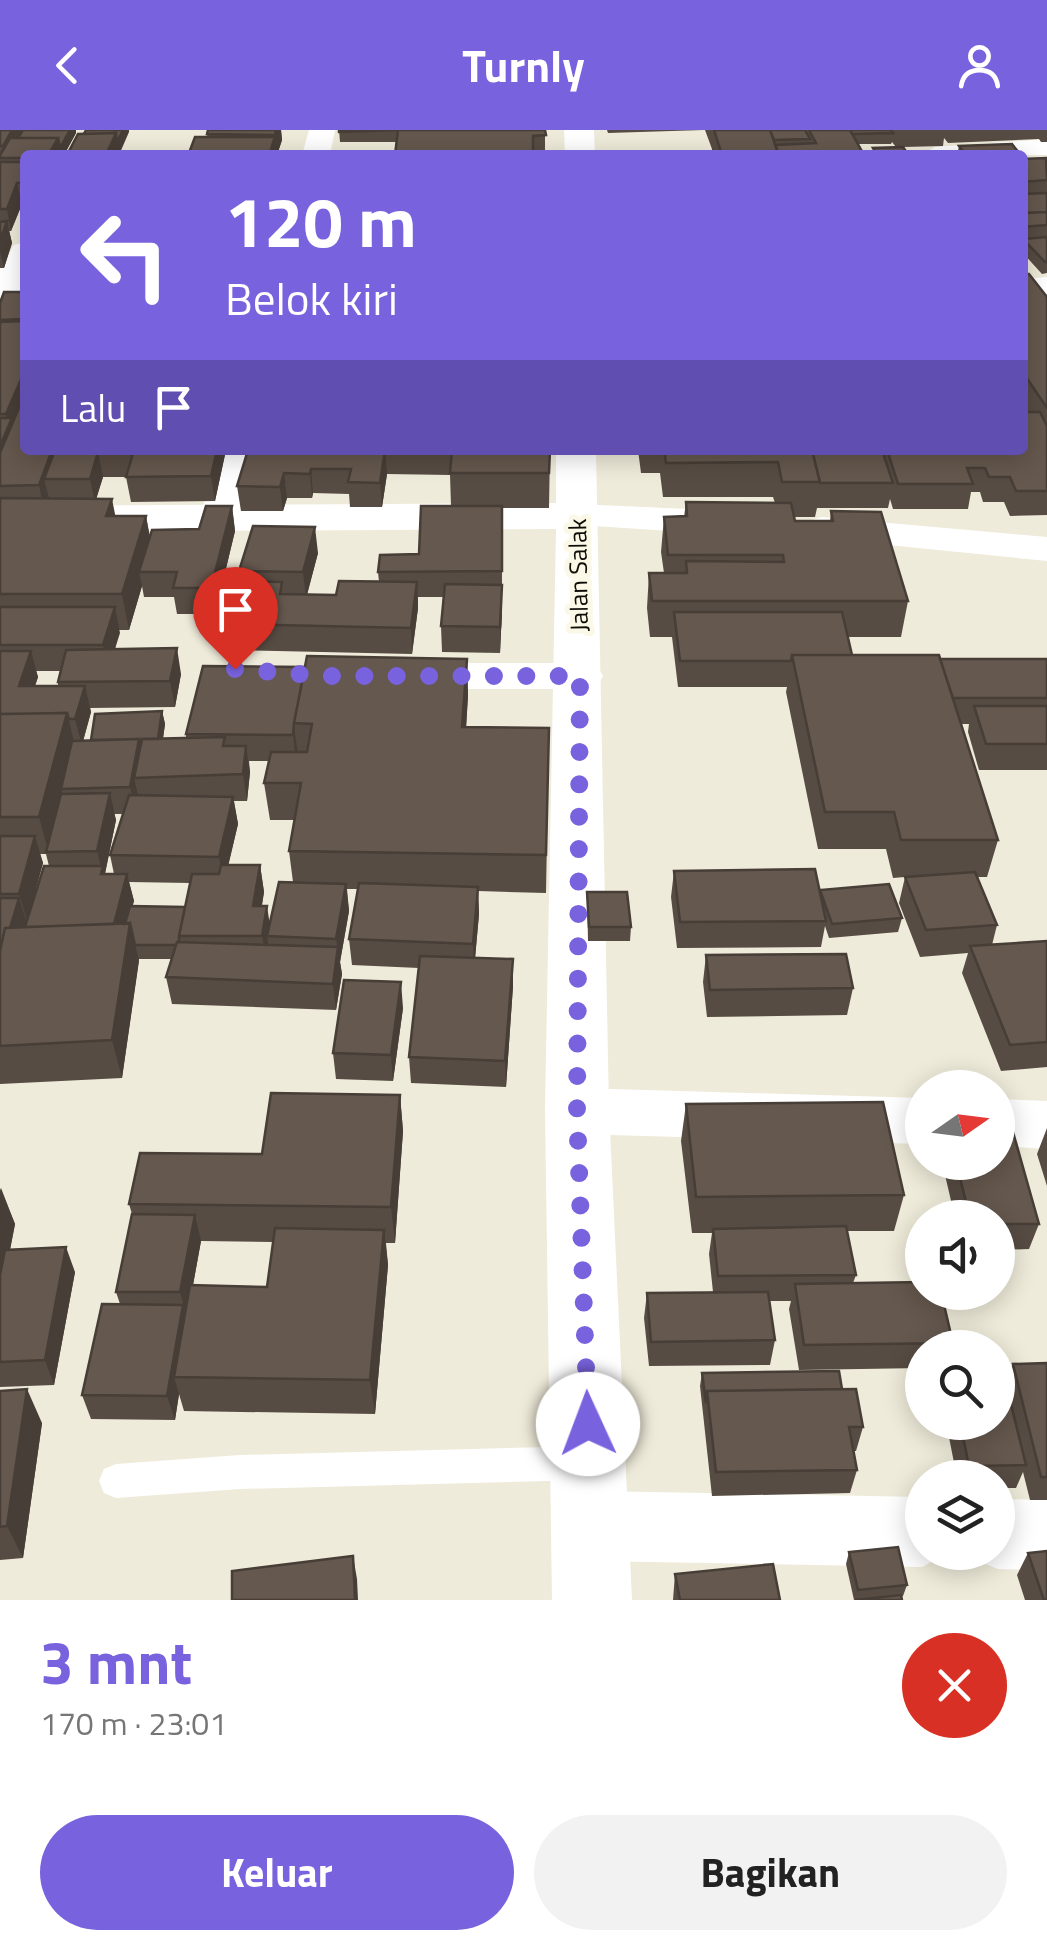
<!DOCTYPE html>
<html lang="id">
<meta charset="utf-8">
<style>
:root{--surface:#fff;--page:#f2f2f2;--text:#222;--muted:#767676;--accent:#7962dd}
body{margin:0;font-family:"Titillium Web",sans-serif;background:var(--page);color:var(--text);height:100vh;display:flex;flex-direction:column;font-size:38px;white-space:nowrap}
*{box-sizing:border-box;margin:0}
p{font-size:32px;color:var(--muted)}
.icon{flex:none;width:55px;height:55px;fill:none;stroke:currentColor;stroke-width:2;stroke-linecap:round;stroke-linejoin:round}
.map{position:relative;height:1470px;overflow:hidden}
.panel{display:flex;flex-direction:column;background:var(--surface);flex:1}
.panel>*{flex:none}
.guide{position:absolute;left:20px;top:20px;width:1008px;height:305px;border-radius:10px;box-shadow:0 5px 25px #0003;background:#7962dd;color:#fff;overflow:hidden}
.needle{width:65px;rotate:76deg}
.tools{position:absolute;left:905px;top:940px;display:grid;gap:20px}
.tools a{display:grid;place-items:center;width:110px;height:110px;border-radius:50%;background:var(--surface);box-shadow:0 5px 25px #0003;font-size:50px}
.pin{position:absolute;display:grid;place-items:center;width:85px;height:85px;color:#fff;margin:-102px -42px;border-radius:50% 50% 50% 0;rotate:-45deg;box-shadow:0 0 10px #0007}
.pin .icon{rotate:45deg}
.me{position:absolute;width:110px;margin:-55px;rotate:358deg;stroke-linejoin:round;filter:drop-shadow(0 0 8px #0008)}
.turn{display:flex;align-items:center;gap:35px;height:210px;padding:0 40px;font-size:45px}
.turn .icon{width:130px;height:130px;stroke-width:2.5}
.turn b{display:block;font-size:70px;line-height:85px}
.then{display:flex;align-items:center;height:95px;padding:0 40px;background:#0003;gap:20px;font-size:38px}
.round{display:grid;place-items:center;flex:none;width:105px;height:105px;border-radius:52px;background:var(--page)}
.headline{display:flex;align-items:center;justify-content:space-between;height:170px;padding:0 40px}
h1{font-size:60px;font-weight:700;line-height:75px;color:var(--accent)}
.primary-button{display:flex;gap:20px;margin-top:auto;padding:20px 40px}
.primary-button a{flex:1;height:115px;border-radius:60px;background:var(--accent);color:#fff;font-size:40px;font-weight:700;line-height:115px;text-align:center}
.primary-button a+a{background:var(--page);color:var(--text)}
header{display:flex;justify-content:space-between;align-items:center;height:130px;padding:0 40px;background:var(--accent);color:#fff;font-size:45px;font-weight:700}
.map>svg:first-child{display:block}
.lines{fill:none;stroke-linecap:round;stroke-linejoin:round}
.service{fill:#fff;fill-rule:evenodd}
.minor{fill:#fff;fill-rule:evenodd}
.tertiary{fill:#fff;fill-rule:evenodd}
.wall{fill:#574c43;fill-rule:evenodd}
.shaded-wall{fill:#473e37}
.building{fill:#65584e;stroke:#473e37;stroke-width:2.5}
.route{stroke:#7962dd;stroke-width:18;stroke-dasharray:0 32.4}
.labels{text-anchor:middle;stroke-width:10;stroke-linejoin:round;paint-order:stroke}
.street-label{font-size:25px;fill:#0f0d08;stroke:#fcf8e7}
</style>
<header><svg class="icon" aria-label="back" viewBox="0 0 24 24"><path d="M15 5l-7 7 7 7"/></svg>Turnly<svg class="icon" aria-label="person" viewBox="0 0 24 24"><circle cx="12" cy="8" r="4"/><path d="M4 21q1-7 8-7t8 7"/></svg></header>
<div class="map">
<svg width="1047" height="1470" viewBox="0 0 1047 1470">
<rect width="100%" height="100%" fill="#efebda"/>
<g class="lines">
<path class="service" d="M584,1316l12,5 5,12 -5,12 -12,5 -344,9 -124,9 -12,-5 -5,-12 5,-12 12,-5 124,-9z"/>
<path class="minor" d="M309,0h26l-5,25h-28z
M1047,9v16h-126l14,-8z
M25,112v40l-14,25 -11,3v-41l14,-24z
M1047,147v20l-25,1v-19z
M220,320h36l-17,70 -6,8 -14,4 -14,-4 -6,-8z
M577,374l155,7 14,4 6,8 -6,8 -14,4 -169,-11 -5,-8 5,-8z
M822,387l225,20v24l-239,-24 -6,-8 6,-8z
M400,533h181l16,3 6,10 -6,10 -16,3h-181l-16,-3 -6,-10 6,-10z
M577,958l345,10v46l-345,-10 -20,-7 -9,-16 9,-16z
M998,969l49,2v48l-49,-3z
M593,1361l329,6v55h27l-27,15 -329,-6 -25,-10 -10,-25 10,-25z
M998,1369l49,1v70l-49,-1 -25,-10 -3,-7h28z"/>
<path class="tertiary" d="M564,0h30l1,25h-30z
M556,320h40l13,658 23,492h-80l-7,-492 11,-579 -556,3v-26l556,-3z"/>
</g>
<path class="wall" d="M0,0l76,3 -12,22h-39v49h-3l-11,27h-2l3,12 -8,25h-4z
M208,0h73l1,10 -5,15h-88v-2l18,-16z
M339,0h206v25h-150l1,-13h-56z
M607,0h97l-96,3z
M705,0h342v12h-6l-2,-3 -91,4 -4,-5 -1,8 -40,1 -31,7 1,-6 23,-1 -4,-5 -1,2h-33l6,11h-152v-6z
M959,16l60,7v2h-62z
M1022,29h25v114l-5,1 -20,-22z
M1022,144l25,23v218l-37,1 -6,-14h-21l-3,-10h-9l-3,17h-75l-3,-10 -2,9h-71l-2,9h-21l1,4h35l1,-10 77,90 -7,36h-53l4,18 88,4h107v111h-68l-11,-38 1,-8h-8l37,116 -11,37h-10l20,48 -5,20 55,-4v126l-46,4 -39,-98 6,-20 -48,4 -21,-54 6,-26 -12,1 -7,-29h-68l-32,-157 1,-5h-109l-6,-50h-22l-3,-29 2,-35h15l-3,-21 3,-35h20l2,-15 89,1 -2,-6h-110l-3,-24h-19l-3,-23h384l6,-38 -6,-9z
M25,162v158h201l-11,51 -84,1 -5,-25h-23l-7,22 19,17h31l4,21 49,-8 33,-23 3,25 -20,83h-38l-3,-17h-30l-2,-11 -13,44h-10l-4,19 66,25 -6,33 -85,1 1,4 -8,29 8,-1 71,-29 3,13 -2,15 23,-1v-4l119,-67 162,-8 1,36 -2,32 83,1 -3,165 -68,-2 1,23 -4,44 38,1v27l-7,101 -95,-4 -2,-26 10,-89 -67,-3 -3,-26 9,-50h-11l2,22 -9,51 2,12 -6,36 -164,-6 -6,-27 6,-18h-33l-17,119 -122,6v-781zM36,541h25l-3,11v4h-23l3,-9zM249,631h20l-5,22 6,37h24l-5,31 4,31 -23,40 -8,-16 2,-14 -4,-27h-32l10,-41 -4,-23h13l3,-29zM114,684h9l-13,41 4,19h-9l11,-54zM40,724h6l3,12 -20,48 14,-51zM129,752l61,1 -5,24 -53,-1 2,-5z
M248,320h302l-1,58h-47v102l-2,43 -58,-1 -1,-26 2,-29h-25v11l-6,46 -178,-4 -4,-26 11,-41 -2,-12 79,-18 -11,42h29l43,-13 -1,-10 41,-18 32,-48 -1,-31 -63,-1 -5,33h-32l-1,-13 -36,-1 -1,5h-25l-4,13h-42l-4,-25z
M674,741l146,20 82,27 -4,14 -69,6 -4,-12 -4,21 -144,1 -6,-51z
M587,762l44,35 -1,14h-42z
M706,825l147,33 -6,27 -140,2 -4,-35z
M403,878l-10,73 -57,-2 -3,-26z
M400,965l3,36 -8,112h-9l2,22 -13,149 -191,-3 -5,-17 -4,26 -84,-1 -9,-24 38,-91 -4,-12 16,-78 -3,-10 133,-50zM201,1111l72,1 -6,45 -74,-2z
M686,974l218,91 -10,36h-47l9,44 -3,8 100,60 -1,5h-30v20l-123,2 -10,-61 2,-8h-22l6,39 -5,25 -121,1 -5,-48 3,-25 66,-1 -4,-38 3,-21h-20l-11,-92z
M1047,998v58l-10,-32z
M942,1032h56l41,62 -10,25 -31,1v-32h-43z
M0,1058l15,36 -5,25 65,23 -21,113 -54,2z
M1047,1233v137h-17l-7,-28 -7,16h-18v-10h-41l-11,-56h52l8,-41 7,-17z
M702,1243l140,16 21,38 -7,24h-3l4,19 -7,23 -138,3 -12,-110z
M0,1261l42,32 -19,135 -23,2z
M849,1422l58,33 -4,11 -49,4 -8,-36z
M1028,1423l19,47h-22l-8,-25z
M675,1444l105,26h-107z"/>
<path class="shaded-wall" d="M12,0h11l-4,17 -14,11 -2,-12z
M70,0h6v3l-12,22h-2l-2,-7z
M123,0h6v2l-10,23h-13l10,-22z
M276,0h5l1,10 -5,15 -2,-20z
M275,7l2,18h-8z
M58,8l3,17h-11v-3z
M17,53l5,21 -11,27 -4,-22z
M7,91l5,22 -8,25 -4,-16v-11z
M25,240v36l-25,80v-40l9,-20 -3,-12z
M52,320h14l-22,29 5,19 -5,12 -5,-25z
M217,320h9l-11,51 -4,-25z
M385,320l2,24 -5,33 -2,-24z
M98,322l5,25 -8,26 -5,-24z
M311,339l2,24 -1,5 -2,-24z
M284,343l3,25 -4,13 -3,-24z
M112,369l7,35 -13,-18z
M232,376l3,25 -20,83 -4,-26z
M146,386l6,35 -13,21 3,14 -13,44 -7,-36z
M315,397l3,26 -12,45 -3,-26z
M417,452l1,26 -6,46 -1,-26z
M502,455v25l-2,43v-26z
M115,477l5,26 -12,38 -5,-26z
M177,518l4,26 -6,33 -5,-26z
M31,521l7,26 -12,35 -7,-26z
M467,529l1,36 -4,69 -2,-37z
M85,556l6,26 -9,33 -7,-26z
M162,581l3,13 -5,34 -2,-14z
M67,583l9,37 -15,39 3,10 -15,55 -10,-37z
M294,598l4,26 -2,7 -3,-26z
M139,609l6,26 -11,13 5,21 -3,14 -6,-26z
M246,616l4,26 -3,29 -4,-27z
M110,663l6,27 -11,53 -4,1 1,-4 -5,-19z
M233,667l5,27 -14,60 -5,-27z
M35,706l8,27 -16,58 -8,-27z
M260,735l4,27 -7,40 -4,-26z
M127,744l7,27 -12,44 -9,-17z
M346,754l3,27 -9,51 2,12 -6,36 -3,-26 5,-33 -2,-12z
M478,757l1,27 -5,56 -1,-26z
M19,768l8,26 -26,35z
M267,776l4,26 -4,4 2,13 -2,14 -5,-27z
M130,793l9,38 -17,117 -10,-38z
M513,829v27l-7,101 -1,-26z
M401,852l2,26 -10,73 -2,-26z
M400,965l3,36 -8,112 -4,-36z
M1,1058l14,36 -15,79v-109z
M195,1085l6,26 -14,77 -7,-26z
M384,1100l4,35 -13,149 -5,-34z
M66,1117l9,25 -21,113 -9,-25z
M183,1175l6,25 -15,47 5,17 -4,26 -8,-24z
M27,1259l15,34 -19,135 -16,-32z
M353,1426l4,23 1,21h-3z"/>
<path class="building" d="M0,0h12l-9,16h-3z
M23,0h47l-10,18 -2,-10h-40z
M86,0h37l-6,12 -1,-9 -32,1z
M208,0h68l-1,5 -68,-1z
M339,0h59l-59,2z
M398,0h147l1,5 -13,1v19h-138z
M714,0h56l9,25h-57z
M770,0h35l5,9 -36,1z
M809,0h41l14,25h-85l-4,-10 41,-2z
M850,0h41l2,3 -41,1z
M116,3l-10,22h-39l11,-21z
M195,7h80l-6,18h-40l1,-2h-41z
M10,8h48l-8,14h-8l-1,3h-16v3h-25v-3z
M1012,14l7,9 -54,1 -6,-8z
M903,17l4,6 37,-1 2,3 -77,-1h8l-4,-6z
M331,22h60v3h-60z
M1046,28l1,22 -25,2v-23z
M0,32h25v17l-2,4h-6l-10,26h-7z
M1047,63v19l-25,1v-19z
M1047,82v13l-25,2v-14z
M7,91l-7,20v-19z
M1047,107v25h-2l-22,-23z
M1022,144h7l18,23v111l-25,-37z
M4,162h21v27l-25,1v-17z
M25,191v49l-19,44h-6v-92z
M23,268h2v52h27l-13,35 -39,1v-33z
M1022,282h18l7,14v65h-31l-6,-14h-21l-4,-9h-18l6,16h-75l-11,-34h135z
M0,288h12l-12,28z
M55,320h77l-1,2h-33l-8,27h-46z
M134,320h83l-6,26 -85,1z
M248,320h137l-5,33 -32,-1 3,-13h-40l-1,5 -26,-1 -4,14 -43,-1z
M452,320h98l-1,23h-99z
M664,320h148l8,32h-38l-4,-20 -112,1z
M812,320h70l11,33h-73z
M0,368l112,1 -6,17h40l-24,78h-122z
M686,372l105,1 4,18h38l-2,-10 50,1 27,89h-256l-3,-28h38l-1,-12 98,1 -1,-7h-115l-4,-38 23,-1z
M206,376h26l-21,82h-38l4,-16h-38l13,-42 47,-1z
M421,376h81v65l-124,1 2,-17 39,-1z
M253,396l62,1 -12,45 -64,-1z
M242,451l40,1 -2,12 56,1 3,-14 78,1 -6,46 -181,-4z
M445,454l57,1 -2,42 -59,-1z
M0,477h115l-12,38h-103z
M674,482h168l10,43h-60l-1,6h-111z
M177,518l-7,33 -112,1 8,-32z
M0,521h31l-12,35h66l-10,33h-6l-2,-6 -67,1z
M792,525h147l59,185h-97l-7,-28h-69z
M307,526l160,3 -5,68 87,1 -3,127 -257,-4 12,-68h-37l7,-31h36l5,-28 -18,-1z
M940,529h107v39h-94z
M203,536l102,1 -11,56 -1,12 -107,-1z
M974,576h73v38h-61z
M162,581l-4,28h-16l-1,6 -2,-6 -48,1 4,-26z
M67,583l-28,104h-39v-103z
M225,607l-2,9h23l-3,28 -109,4 8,-39z
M139,609l-9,48 -69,2 11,-48z
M110,663l-13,58 -51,1 15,-58z
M129,665l104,2 -14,60 -109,-2z
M0,706h35l-16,58h-19z
M221,735h39l-7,41h14l-5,30h-83l13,-62h27z
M44,736h59l-2,8h26l-13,50 -89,3z
M815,739l11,52 -146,1 -6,-51z
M975,742l22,53 -71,5 -21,-53z
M279,752l67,2 -10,55 -69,-3z
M359,753l119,4 -5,57 -124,-5z
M889,754l13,34 -70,6 -12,-34z
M587,762h40l4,35h-42z
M0,768h19l-9,30h-5l-5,23z
M130,776l55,1 -6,29v6h-2l-1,3h-41l-5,-22 -5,1z
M130,793l-18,117 -112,6v-95l5,-23z
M1047,811v101l-37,3 -40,-99z
M177,812l161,5 -5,37 -167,-7z
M846,824l7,34 -143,2 -4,-35z
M420,826l93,3 -8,102 -96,-4z
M344,850l57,2 -10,73 -58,-2z
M271,963l129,2 -9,112 -262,-3 11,-51 122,1z
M883,972l21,93 -208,2 -10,-93z
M998,995h13l28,99h-41v-6h-28l-14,-56h42z
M132,1084l63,1 -15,77h-64z
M846,1096l10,49 -138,1 -5,-47z
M275,1098l109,2 -14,150 -196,-3 16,-92 77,2z
M66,1117l-21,113 -45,2v-87l5,-25z
M922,1152v10h19l12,51 -149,2 -9,-61z
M768,1162l7,48 -124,2 -4,-49z
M102,1174l81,1 -16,91 -85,-1z
M998,1230h2l26,105 -57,1 -9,-44h38z
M1047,1233v114h-6l-28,-113z
M839,1241l3,18 -135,2 -1,12 -4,-30z
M27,1259l-20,137 -7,1v-136z
M856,1259l7,38h-14l8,43 -141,2 -9,-81z
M898,1417l9,38 -49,5 -9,-38z
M1047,1421v49h-3l-16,-47z
M353,1426l2,44h-123v-29z
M773,1434l7,36h-100l-5,-26z
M901,1465l1,5h-47z"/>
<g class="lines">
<path class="route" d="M235,539l89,7h256l-3,435 11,313"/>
</g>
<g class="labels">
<g class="street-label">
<text transform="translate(578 445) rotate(-91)" y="9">Jalan Salak</text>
</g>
</g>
</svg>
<div class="tools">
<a><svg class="needle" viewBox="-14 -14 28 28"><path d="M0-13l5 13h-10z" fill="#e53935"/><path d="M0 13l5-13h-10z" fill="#767676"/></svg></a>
<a><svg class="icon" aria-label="sound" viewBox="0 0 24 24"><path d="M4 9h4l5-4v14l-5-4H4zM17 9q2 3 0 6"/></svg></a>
<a><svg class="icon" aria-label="search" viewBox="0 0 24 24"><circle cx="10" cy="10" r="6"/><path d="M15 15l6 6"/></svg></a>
<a><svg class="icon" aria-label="layers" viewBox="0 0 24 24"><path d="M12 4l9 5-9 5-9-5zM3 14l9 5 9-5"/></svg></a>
</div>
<div class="pin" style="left:235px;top:539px;background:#d93025"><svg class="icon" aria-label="arrive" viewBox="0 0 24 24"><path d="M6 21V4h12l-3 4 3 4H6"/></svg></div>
<svg class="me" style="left:588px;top:1294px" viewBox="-20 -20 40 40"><circle r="19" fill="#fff"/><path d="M0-13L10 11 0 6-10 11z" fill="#7962dd"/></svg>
<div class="guide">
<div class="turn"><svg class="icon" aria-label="left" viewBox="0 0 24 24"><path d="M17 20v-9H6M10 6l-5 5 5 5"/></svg><div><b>120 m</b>Belok kiri</div></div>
<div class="then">Lalu<svg class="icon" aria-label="arrive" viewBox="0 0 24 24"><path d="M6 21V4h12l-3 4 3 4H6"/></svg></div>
</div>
</div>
<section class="panel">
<div class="headline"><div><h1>3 mnt</h1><p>170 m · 23:01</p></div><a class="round" style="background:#d93025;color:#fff"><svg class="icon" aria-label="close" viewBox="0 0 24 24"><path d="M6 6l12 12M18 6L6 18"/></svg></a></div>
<div class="primary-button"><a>Keluar</a><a>Bagikan</a></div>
</section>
